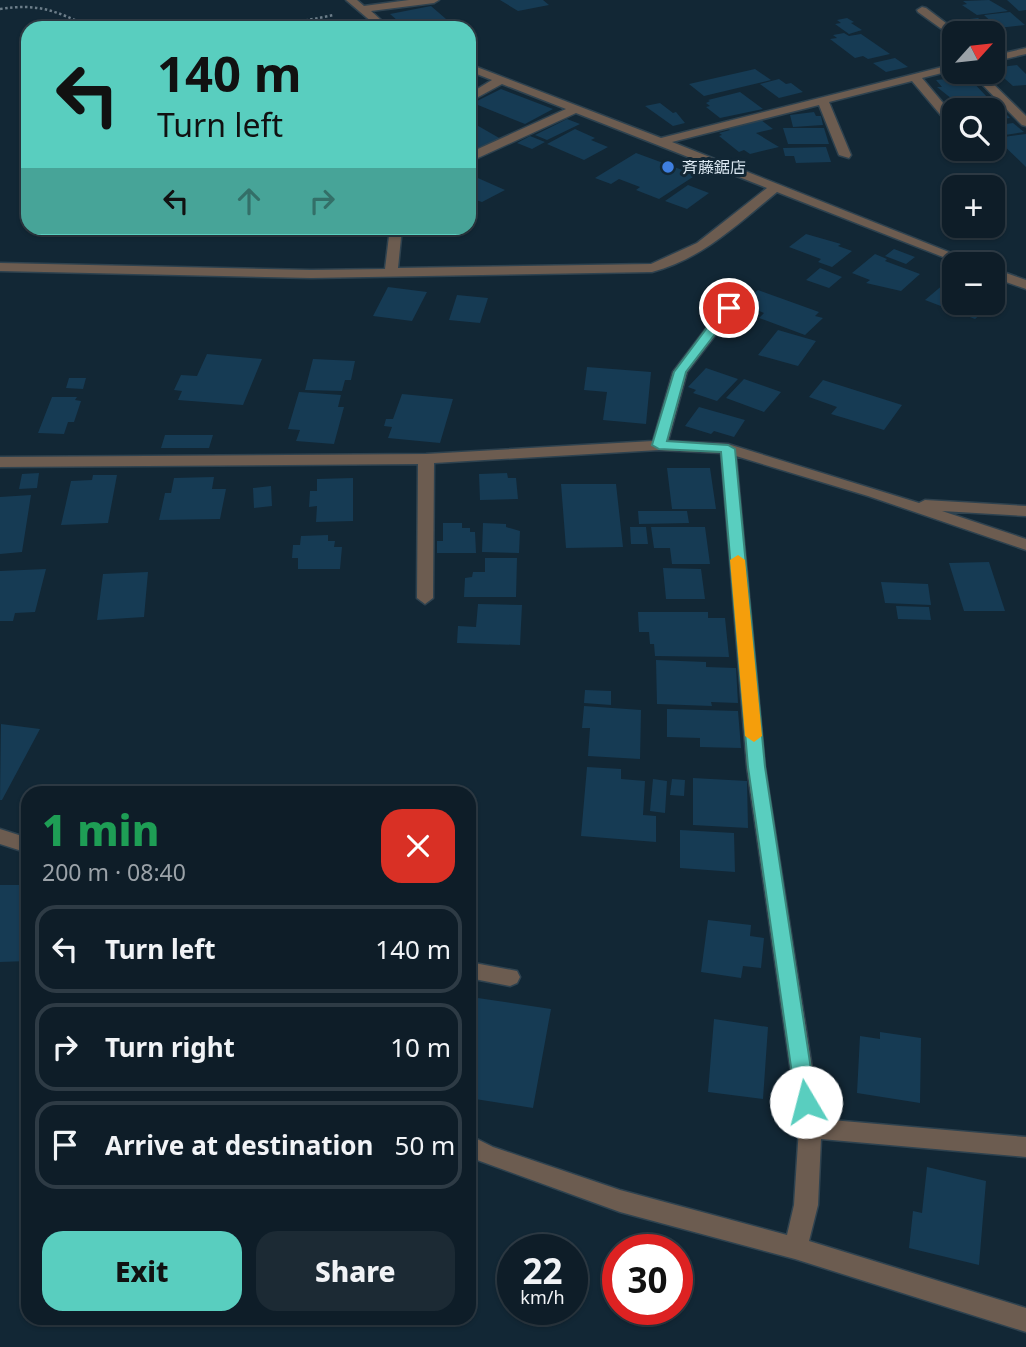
<!DOCTYPE html>
<meta charset="utf-8">
<style>
:root{--surface:#0e1d28;--page:#1c2a34;--text:#f1f3f6;--muted:#9ba2a8;--line:#2e3b45;--accent:#59cebf}
body{margin:0;font-family:"Noto Sans","Noto Sans JP",sans-serif;background:var(--page);color:var(--text);height:100vh;display:flex;flex-direction:column;font-size:26px;white-space:nowrap}
*{box-sizing:border-box;margin:0}
p{font-size:23px;color:var(--muted)}
.icon{flex:none;width:38px;height:38px;fill:none;stroke:currentColor;stroke-width:2;stroke-linecap:round;stroke-linejoin:round}
.map{position:relative;flex:1;overflow:hidden}
.drawer{position:absolute;left:21px;top:786px;width:455px;height:539px;display:flex;flex-direction:column;background:var(--surface);border-radius:21px;box-shadow:0 2px 5px #0004,0 0 0 2px var(--line)}
.drawer>*{flex:none}
.guide{position:absolute;left:21px;top:21px;width:455px;height:214px;border-radius:21px;box-shadow:0 2px 5px #0004,0 0 0 2px var(--line);background:#59cebf;color:#111;overflow:hidden}
.needle{width:46px;rotate:63deg}
.buttons{position:absolute;left:942px;top:21px;display:grid;gap:14px}
.buttons a{display:grid;place-items:center;width:63px;height:63px;border-radius:14px;background:var(--surface);box-shadow:0 2px 5px #0004,0 0 0 2px var(--line);font-size:35px}
.speed{position:absolute;left:497px;top:1234px;display:flex;gap:14px;font-size:35px;font-weight:700;text-align:center}
.speed>*{display:grid;place-content:center;width:91px;height:91px;border-radius:50%;background:var(--surface);box-shadow:0 2px 5px #0004,0 0 0 2px var(--line);line-height:1}
.speed small{font-size:18px;font-weight:400}
.speed .limit{border:10px solid #d22;background:#fff;color:#111}
.pin{position:absolute;display:grid;place-items:center;width:60px;height:60px;color:#fff;margin:-30px;border:4px solid #fff;border-radius:50%;box-shadow:0 2px 7px #0007}
.me{position:absolute;width:77px;margin:-38px;rotate:352deg;stroke-linejoin:round;filter:drop-shadow(0 0 5px #0008)}
.turn{display:flex;align-items:center;gap:24px;height:147px;padding:0 21px;font-size:32px}
.turn .icon{width:91px;height:91px;stroke-width:2.5}
.turn b{display:block;font-size:49px;line-height:60px}
.lanes{display:flex;align-items:center;height:66px;padding:0 21px;background:#0003;justify-content:center;gap:35px;direction:ltr}
.lanes .off{opacity:.35}
.round{display:grid;place-items:center;flex:none;width:74px;height:74px;border-radius:21px;background:var(--page)}
.overview{display:flex;align-items:center;justify-content:space-between;height:119px;padding:0 21px}
h1{font-size:42px;font-weight:800;line-height:52px;color:#1e9e55}
.primary-button{display:flex;gap:14px;margin-top:auto;padding:14px 21px}
.primary-button a{flex:1;height:80px;border-radius:21px;background:var(--accent);color:#111;font-size:28px;font-weight:800;line-height:80px;text-align:center}
.primary-button a+a{background:var(--page);color:var(--text)}
ul{padding:0;list-style:none}
li{display:flex;align-items:center;gap:21px;height:88px;margin:0 14px 10px;padding:0 7px;border:4px solid var(--line);border-radius:21px}
li div{flex:1}
li b{display:block;font-size:26px}
li em{font-style:normal}
.map>svg:first-child{display:block}
.building{fill:#163b54}
.lines{fill:none;stroke-linecap:round;stroke-linejoin:round}
.minor-casing{stroke:#2e424f;stroke-width:3}
.path{stroke:#6c7d89;stroke-width:2.5;stroke-dasharray:2.5 2.5;stroke-linecap:butt}
.minor{fill:#6c5c50;fill-rule:evenodd}
.route{fill:#59cebf;stroke:#3a867c;stroke-width:2}
.slow{fill:#f59e0b}
.shop-dot{fill:#3f7fe0;stroke:#122735;stroke-width:2.5}
.labels{text-anchor:middle;stroke-width:6;stroke-linejoin:round;paint-order:stroke}
.far-poi-label{font-size:16px;fill:#dbe8f2;stroke:#122735;text-anchor:start}
</style>
<div class="map">
<svg width="1026" height="1347" viewBox="0 0 1026 1347">
<rect width="100%" height="100%" fill="#122735"/>
<path class="building" d="M500,0h43l6,5 -31,6z
M989,0l19,11 -31,4 -15,-10 5,-1 -4,-3z
M1007,0h19v10l-7,1z
M431,6l15,13 -40,9 -16,-14z
M1010,12l15,13 -27,3 -14,-13z
M847,18l7,4 -3,1 11,7 -13,4 -14,-10 6,-1 -4,-3z
M978,18l10,9 -25,3 -10,-9z
M844,33l5,3 12,-2 29,20 -22,5 -5,-3 -8,2 -25,-19 7,-1 -4,-3z
M895,58l13,9 -22,5 -13,-9z
M1017,65l9,9v11l-13,1 -9,-8 -6,1 -6,-6h6l-5,-5z
M755,69l16,11 -67,16 -15,-12z
M968,77l21,22 -32,4 -20,-16h5l-6,-7z
M779,79l7,5 5,-1 12,9 -24,6 -19,-14z
M501,89l52,20 -28,15 -52,-21z
M740,92l23,17 -43,9 -14,-11 4,-1 -4,-3 4,-2 -2,-1z
M993,101l17,17 -18,2v-10h-15l-6,-7z
M660,103l13,10 3,-1 9,11 -12,3 -28,-20z
M814,112l2,4h5l2,9 -30,2 -3,-12z
M567,119l13,5 -33,16 -12,-5z
M761,120l12,9 -17,4 23,14 -29,7 -6,-4 -5,2 -20,-16 3,-1 -3,-2 11,-3 -3,-2z
M1003,121l3,3 7,-1 11,9 -32,5v-14z
M473,123l28,16 -32,12v-27z
M783,128h41l5,16h-41z
M575,129l20,9 -4,2 17,7 -24,13 -37,-16z
M1026,134v33l-30,-29z
M530,136l15,6 -13,7 -15,-6z
M826,147l5,15 -35,1 -2,-7h-9l-2,-8z
M636,153l60,22 -37,24 -23,-9 4,-3 -21,-8 -8,5 -16,-6z
M471,175l34,15 -23,12 -13,-4z
M688,185l21,8 -22,16 -22,-8z
M806,234l35,10 -3,2 14,5 -20,16 -14,-5 3,-3 -32,-12z
M894,249l21,8 -9,7 -21,-8z
M875,254l12,5 -2,2 35,13 -19,17 -35,-8 4,-3 -18,-7z
M820,268l22,9 -13,11 -23,-8z
M944,284l10,4v15h40l-19,16 -50,-19z
M388,287l39,5 -15,29 -39,-5z
M758,290l61,22 -4,4 8,2 -18,17 -46,-17 5,-5 -22,-9z
M457,295l31,3 -8,25 -31,-3z
M778,330l38,11 -18,25 -40,-11z
M207,354l55,5 -19,46 -65,-5 4,-9 -8,-1 7,-15 16,1z
M313,359l42,2 -4,19h-6l-3,11 -37,-1z
M587,367l64,5 -5,52 -43,-4 4,-28 -23,-2z
M706,368l32,11 -21,22 -24,-8 3,-3 -8,-3z
M69,378h17l-3,11 -17,-1z
M744,379l37,13 -17,20 -38,-14z
M823,380l79,25 -18,25 -53,-16 6,-7 -28,-10z
M299,392l42,3 -3,12h6l-10,37 -38,-3 4,-11 -12,-1z
M402,394l51,5 -13,44 -52,-5 4,-11 -8,-1 2,-7h7z
M52,397h25l-2,3 6,1 -7,21h-6l-4,12 -26,-1z
M699,407l46,13 -11,17 -20,-6 -3,3 -26,-8z
M165,435h48l-4,13h-48z
M667,468h43l6,41h-44z
M39,473l-2,15 -18,1 3,-15z
M507,473l1,5h8l2,21 -38,1 -1,-26z
M93,475h24l-9,48 -47,2 10,-44 21,-1z
M214,477l-2,12h14l-6,30 -61,1 6,-27h6l3,-15z
M353,478v43l-37,1 1,-16 -8,1 1,-16h7v-12z
M561,484h55l7,63 -57,1z
M271,486l1,20 -18,2 -1,-20z
M31,495l-9,57 -22,2v-57z
M638,511h49l2,12 -50,1z
M443,523h19v5h8v4h5l1,21h-39v-12h6z
M483,523l23,1v3l14,4 -1,22 -37,-1z
M630,527h16l2,17h-17z
M651,527h54l5,37h-38l-2,-16h-16z
M328,535v6h7l-1,6h8l-2,22h-42v-11h-6l1,-13h7l1,-9z
M485,558h32l-1,39h-52l1,-19 7,-1 1,-5h12z
M989,562l16,49h-41l-15,-48z
M663,568l38,1 4,30h-39z
M46,569l-11,43 -20,1 -2,8h-13v-50z
M148,572l-4,45 -47,3 6,-46z
M881,582l47,2 3,21 -46,-2z
M478,604l44,1 -2,40 -63,-2 1,-17 18,1z
M896,606l33,1 2,13 -33,-1z
M638,612h70v6h17l4,39 -74,-1 -1,-12h-4l-1,-12h-10z
M656,660l50,2v5l30,1 2,35 -27,-1 1,4 -55,-2z
M585,690l26,1v14l-27,-2z
M584,706l57,4 -1,49 -52,-3 2,-28h-8z
M667,709l71,2 3,37 -41,-1v-9l-33,-1z
M1,724l39,5 -38,71h-2z
M587,767l34,2v10l24,2 -2,34 13,1v26l-75,-6z
M693,778l54,3 1,47 -55,-3z
M653,779l14,2 -2,32 -15,-2z
M672,779l13,1 -1,16 -14,-1z
M680,830l54,3 1,39 -55,-4z
M0,885h28v76l-28,1z
M708,920l43,5 -1,11 14,2 -3,30 -18,-2 -2,12 -40,-6z
M471,997l80,12 -18,99 -64,-10z
M714,1019l54,8 -5,72 -55,-7z
M880,1032l41,6 -1,65 -63,-10 3,-57 20,3z
M927,1167l59,14 -7,84 -70,-17 4,-37 9,2z"/>
<g class="lines">
<g class="minor-casing">
<path id="minor" d="M346,0h11l7,6 45,-6h30l-5,3 -63,8 19,17h-11z
M922,7l4,1 33,25 -9,2 -32,-23 -1,-2z
M1026,48v6l-34,8v-6z
M469,64l192,74 293,-74v6l-32,8 32,38v11l-4,-1 -38,-45 -83,21 22,53 -2,3 -10,-3 -20,-50 -147,37 307,122h-18l-184,-72c-39,32 -75,67 -125,80l-341,6 -311,-7v-8l311,7 74,-1 5,-41h12l-4,40 253,-4 46,-21 70,-55 -191,-75 -107,49v-9l97,-44 -64,-25 -33,18v-8l23,-14 -23,-9z
M970,72h11l45,44v10l-4,-1z
M992,268l34,12v9l-34,-12z
M729,304l7,4 -49,64 -19,69 60,3 191,59 6,-3 101,6v10l-84,-5 84,28v11l-158,-54 -132,-40 29,311 55,352 206,18v20l-205,-18 -3,66 -9,36 217,67v24l-231,-73 -175,-47 -151,-55v-22l24,12 127,43 167,45 7,-30 5,-77 -52,-361 -26,-314 -62,-3 -225,13 -1,135 -8,6 -8,-6 1,-134 -418,3v-10l426,-3 227,-13 20,-69 51,-67z
M0,829l28,9v15l-28,-9z
M469,962l48,9 3,6 -3,6 -7,3 -41,-8z"/>
</g>
<path class="path" d="M0,9c39,-6 57,2 91,19
M266,28l68,-13"/>
<use href="#minor" class="minor"/>
</g>
<path class="route" d="M729,304l6,4 -49,64 -19,69 61,4 7,4 30,318 51,335 -3,7 -7,2 -7,-2 -3,-7 -48,-335 -27,-315 -62,-3 -7,-4 22,-73 50,-67z"/>
<path class="slow" d="M738,555l7,5 17,176 -8,6 -9,-6 -15,-176z"/>
<circle class="shop-dot" cx="668" cy="167" r="7"/>
<g class="labels">
<g class="far-poi-label">
<text x="682" y="173">斉藤鋸店</text>
</g>
</g>
</svg>
<div class="buttons">
<a><svg class="needle" viewBox="-14 -14 28 28"><path d="M0-13l5 13h-10z" fill="#e53935"/><path d="M0 13l5-13h-10z" fill="#9ba2a8"/></svg></a>
<a><svg class="icon" aria-label="search" viewBox="0 0 24 24"><circle cx="10" cy="10" r="6"/><path d="M15 15l6 6"/></svg></a>
<a>+</a>
<a>−</a>
</div>
<div class="speed"><div>22<small>km/h</small></div><div class="limit">30</div></div>
<div class="pin" style="left:729px;top:308px;background:#d93025"><svg class="icon" aria-label="arrive" viewBox="0 0 24 24"><path d="M6 21V4h12l-3 4 3 4H6"/></svg></div>
<svg class="me" style="left:806px;top:1102px" viewBox="-20 -20 40 40"><circle r="19" fill="#fff"/><path d="M0-13L10 11 0 6-10 11z" fill="#59cebf"/></svg>
<div class="guide">
<div class="turn"><svg class="icon" aria-label="left" viewBox="0 0 24 24"><path d="M17 20v-9H6M10 6l-5 5 5 5"/></svg><div><b>140 m</b>Turn left</div></div>
<div class="lanes"><svg class="icon" aria-label="left" viewBox="0 0 24 24"><path d="M17 20v-9H6M10 6l-5 5 5 5"/></svg><svg class="icon off" aria-label="ahead" viewBox="0 0 24 24"><path d="M12 20V5M6 11l6-6 6 6"/></svg><svg class="icon off" aria-label="right" viewBox="0 0 24 24"><path d="M7 20v-9h11M14 6l5 5-5 5"/></svg></div>
</div>
<section class="drawer">
<div class="overview"><div><h1>1 min</h1><p>200 m · 08:40</p></div><a class="round" style="background:#d93025;color:#fff"><svg class="icon" aria-label="close" viewBox="0 0 24 24"><path d="M6 6l12 12M18 6L6 18"/></svg></a></div>
<ul>
<li><svg class="icon" aria-label="left" viewBox="0 0 24 24"><path d="M17 20v-9H6M10 6l-5 5 5 5"/></svg><div><b>Turn left</b></div><em>140 m</em></li>
<li><svg class="icon" aria-label="right" viewBox="0 0 24 24"><path d="M7 20v-9h11M14 6l5 5-5 5"/></svg><div><b>Turn right</b></div><em>10 m</em></li>
<li><svg class="icon" aria-label="arrive" viewBox="0 0 24 24"><path d="M6 21V4h12l-3 4 3 4H6"/></svg><div><b>Arrive at destination</b></div><em>50 m</em></li>
</ul>
<div class="primary-button"><a>Exit</a><a>Share</a></div>
</section>
</div>
